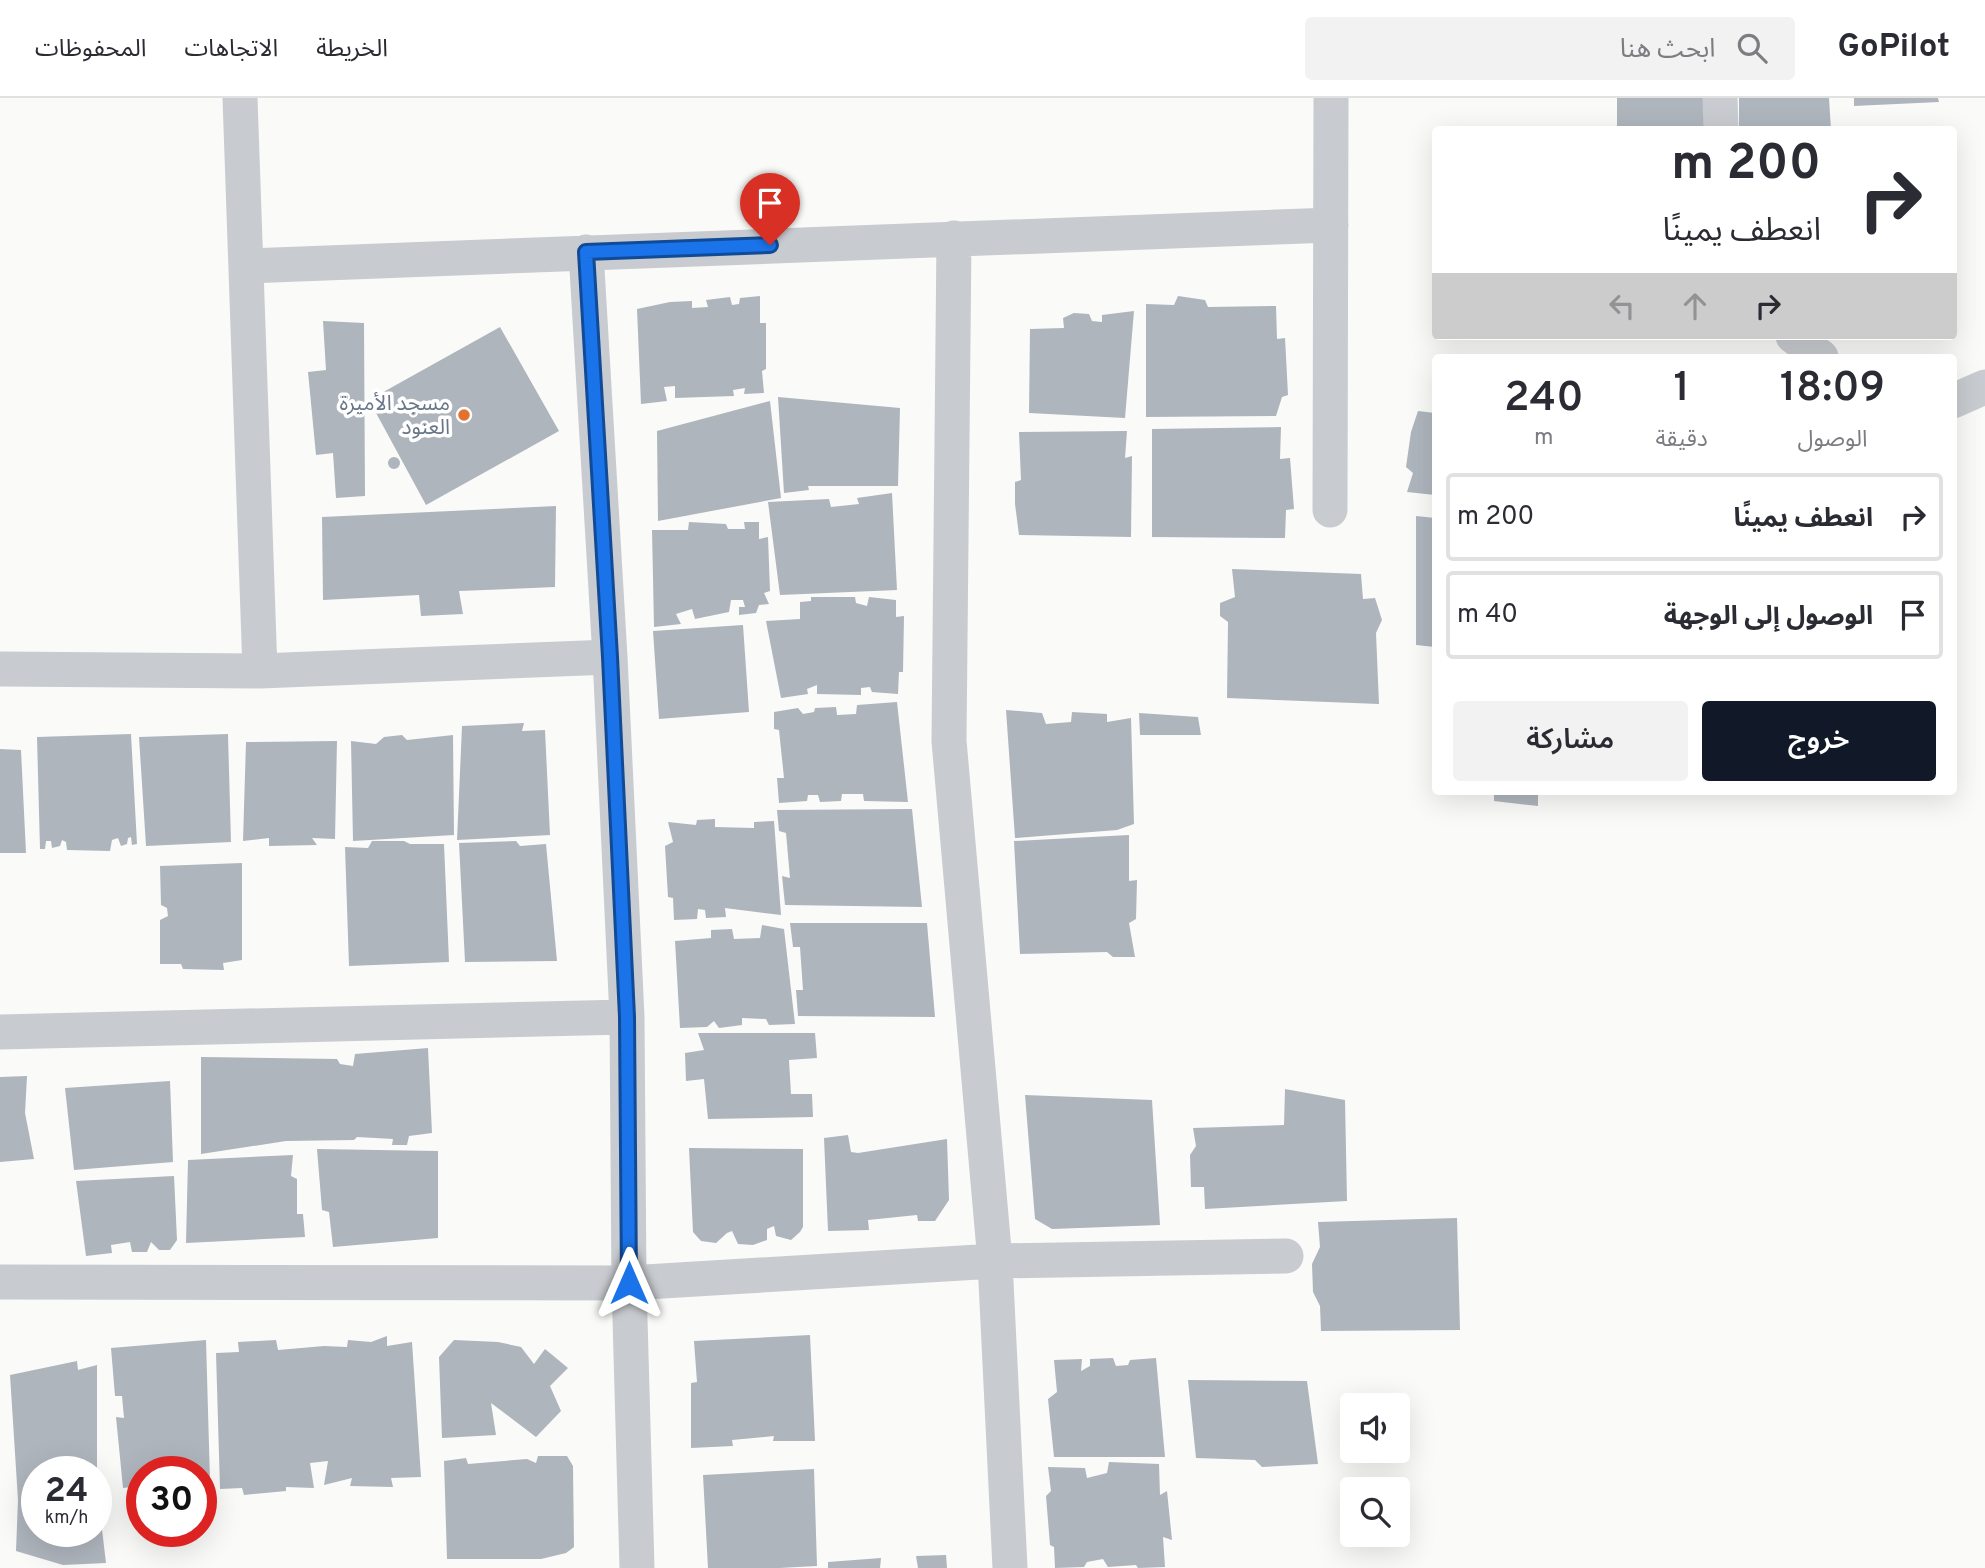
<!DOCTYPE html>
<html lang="ar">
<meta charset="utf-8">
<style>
:root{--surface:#fff;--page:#f2f2f3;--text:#2b2b33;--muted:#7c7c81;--line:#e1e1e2;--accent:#111827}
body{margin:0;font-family:Overpass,"Noto Sans Arabic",sans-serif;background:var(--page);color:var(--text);direction:rtl;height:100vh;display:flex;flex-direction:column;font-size:26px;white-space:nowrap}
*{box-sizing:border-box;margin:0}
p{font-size:23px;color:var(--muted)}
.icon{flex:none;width:38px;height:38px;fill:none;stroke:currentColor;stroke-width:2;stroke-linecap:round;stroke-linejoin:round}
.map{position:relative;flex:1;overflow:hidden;direction:ltr}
.drawer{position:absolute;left:1432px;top:256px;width:525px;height:441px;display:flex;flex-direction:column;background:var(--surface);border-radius:7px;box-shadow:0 7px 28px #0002;direction:rtl}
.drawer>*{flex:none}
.guide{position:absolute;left:1432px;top:28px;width:525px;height:214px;border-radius:7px;box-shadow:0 7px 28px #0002;direction:rtl;background:#fff;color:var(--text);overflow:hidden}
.fabs{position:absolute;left:1340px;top:1295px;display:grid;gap:14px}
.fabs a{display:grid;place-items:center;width:70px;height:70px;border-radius:7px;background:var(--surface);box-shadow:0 7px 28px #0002;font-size:35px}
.speed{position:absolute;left:21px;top:1358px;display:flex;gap:14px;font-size:35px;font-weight:700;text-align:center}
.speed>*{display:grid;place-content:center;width:91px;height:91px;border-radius:50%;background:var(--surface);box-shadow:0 7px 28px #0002;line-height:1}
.speed small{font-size:18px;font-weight:400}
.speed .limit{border:10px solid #d22;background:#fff;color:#111}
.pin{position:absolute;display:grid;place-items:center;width:60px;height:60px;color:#fff;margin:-72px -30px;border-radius:50% 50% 50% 0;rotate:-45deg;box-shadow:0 0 7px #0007}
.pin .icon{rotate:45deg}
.me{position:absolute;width:77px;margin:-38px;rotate:0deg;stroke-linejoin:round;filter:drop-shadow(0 0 5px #0008)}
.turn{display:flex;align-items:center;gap:24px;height:147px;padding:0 21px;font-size:32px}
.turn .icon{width:91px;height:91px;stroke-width:2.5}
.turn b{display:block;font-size:49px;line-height:60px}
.lanes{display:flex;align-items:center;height:66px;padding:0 21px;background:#0003;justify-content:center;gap:35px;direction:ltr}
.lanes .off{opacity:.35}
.eta{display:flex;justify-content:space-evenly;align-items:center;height:119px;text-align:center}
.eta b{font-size:42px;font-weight:600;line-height:49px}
.primary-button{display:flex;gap:14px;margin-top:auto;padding:14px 21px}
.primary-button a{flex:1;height:80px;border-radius:7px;background:var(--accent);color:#fff;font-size:28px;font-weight:600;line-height:80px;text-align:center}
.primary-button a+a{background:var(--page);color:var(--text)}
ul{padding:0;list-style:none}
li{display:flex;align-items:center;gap:21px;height:88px;margin:0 14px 10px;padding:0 7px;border:4px solid var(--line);border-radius:7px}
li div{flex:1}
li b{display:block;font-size:26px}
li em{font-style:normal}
header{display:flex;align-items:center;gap:42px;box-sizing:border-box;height:98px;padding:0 35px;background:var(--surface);border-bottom:2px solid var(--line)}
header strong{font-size:33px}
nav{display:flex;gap:38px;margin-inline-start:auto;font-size:24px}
.search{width:490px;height:63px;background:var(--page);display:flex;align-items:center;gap:18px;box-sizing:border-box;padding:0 24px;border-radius:7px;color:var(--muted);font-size:26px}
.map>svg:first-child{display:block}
.building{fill:#afb5bd}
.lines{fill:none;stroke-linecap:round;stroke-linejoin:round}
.minor{stroke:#c8cbcf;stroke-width:35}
.route-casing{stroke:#114b97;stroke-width:18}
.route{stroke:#1a73e8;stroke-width:12}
.poi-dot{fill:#e3722f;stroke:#fff;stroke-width:2.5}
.labels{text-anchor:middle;stroke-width:7;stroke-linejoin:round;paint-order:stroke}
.poi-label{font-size:21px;fill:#697689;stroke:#fff;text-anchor:end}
</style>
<header>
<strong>GoPilot</strong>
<div class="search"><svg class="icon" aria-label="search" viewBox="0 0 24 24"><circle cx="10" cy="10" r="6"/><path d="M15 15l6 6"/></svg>ابحث هنا</div>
<nav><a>الخريطة</a><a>الاتجاهات</a><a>المحفوظات</a></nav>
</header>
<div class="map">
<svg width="1985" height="1470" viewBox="0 0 1985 1470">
<rect width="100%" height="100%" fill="#fafaf8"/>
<path class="building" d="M1617,0h93l1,32h-94z
M1739,0h90l2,32h-92z
M1854,0h84l1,4 -85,4z
M760,198v27h6v46l-4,2 2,22 -20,1 1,-6 -12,2 1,6 -59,2v-12l-11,1 3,14 -26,3 -4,-95 33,-7 22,-1v7l16,-1 -2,-7 24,-3 2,8 7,-1 1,-6z
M1178,198l27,4 3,7 68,-1 1,33 8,-1 3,57 -6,2 -6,19 -130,1v-113l28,1z
M1134,213l-9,107 -96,-5 1,-84 34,-1 -1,-10 11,-5 15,1 3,7 10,1v-7z
M323,223l41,2 1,173 -29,2 -3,-45 -17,2 -8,-83 18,-2z
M500,229l59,104 -133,74 -57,-105z
M778,299l122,11 -2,78h-90l1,4 -25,3z
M770,303l11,97 -123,23 -1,-90z
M1418,313l17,2v82l-28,-3 6,-19 -7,-6 5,-35z
M1281,329l-1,32 10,-1 4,51 -8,1 -1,28 -133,-1v-108z
M1127,333l-2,27 7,-2 -1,81 -112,-2 -4,-31v-22l6,-2 -2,-48z
M388 365a6 6 0 1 1 12 0a6 6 0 1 1-12 0Z
M892,395l5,97 -117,5 -12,-93 61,-3 2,8 28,-3 -2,-6z
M556,408l-1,81 -96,4 4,23 -42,2 -2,-21 -96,5 -1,-83z
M1416,418l19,2v129l-19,-2z
M689,424l37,2 2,5h17l-1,-7h15v17l9,-2 2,54 -6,2 5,11 -10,1 -3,8 -17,2v-8h6l-2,-7h-12l-2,12 -34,7 -3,-10 -16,5 5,10 -27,3 -2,-97h36z
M1232,471l129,5 2,25 12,-1 7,22 -6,13 3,71 -152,-6 1,-76 -8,-6v-13l15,-6z
M811,499h44l1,6 11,3 2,-9 27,3v17l8,-1 -1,56h-4l-1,22 -26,-2 -2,-5 -9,1v7l-44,-1v-9l-10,4 1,5 -27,4 -15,-77 34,-2v-17l11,-1z
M743,527l6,87 -90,7 -6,-88z
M897,604l11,100 -44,-1 -1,-7h-21l-1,7 -21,1 -2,-7h-10l-1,6 -28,2 -2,-25h7l-5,-48 -5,-1v-17l24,-4 5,6 11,-2 1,-4 21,-1 1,8 19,-1 1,-9z
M1006,612l36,3 4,11 25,-2 1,-10 35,2v8l24,-4 3,106 -17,6 -102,8z
M1139,615l59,4 3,18h-61z
M524,625l-2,8 23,-1 5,105 -93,5 5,-114z
M131,636l6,110 -5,1 -1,-8 -3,1 -1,6 -6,2 -3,-8 -6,2 -2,11 -43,-1 -1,-8 -4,-2 -2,6 -8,2 -1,-7h-5l-1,8h-5l-3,-112z
M228,636l3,108 -85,4 -7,-109z
M402,637l5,5 46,-5 1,100 -101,6 -2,-100 25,3 8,-7z
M337,643l-2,98 -23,-1 5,7 -48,1v-8l-26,3 3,-99z
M0,651l21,1 5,103h-26z
M1494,693h44v15l-44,-5z
M912,711l10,98 -137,-2 -3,-29 8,2 -4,-45 -7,-2 -2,-21z
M715,721v8l39,1v-6l20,-1 7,94 -56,-7 1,9 -20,1 -1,-8 -7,-1 -1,10 -23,1 -1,-22 -5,-1 -3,-51 8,-4 -5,-20 28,3 1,-5z
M1129,737v46l8,-1 -1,39 -7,4 6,34h-22l-6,-5 -87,2 -6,-113z
M372,743h32l6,3h34l5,118 -100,4 -4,-119 23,1z
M516,743l4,5 26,-2 11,117 -92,1 -6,-119z
M242,765v97l-19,3 1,7 -41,-1 -2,-5h-21v-44l8,-4 -1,-8 -6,-3 -1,-39z
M790,825h137l8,94 -137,-1 -2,-26h7l-3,-43h-7z
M762,827l22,4 11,95 -26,1 -3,-6 -24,-1v7l-23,3 -5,-7 -7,6 -27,1 -5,-87 36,-3v-8l21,-1 2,10 26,-1z
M698,935h117l2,25 -28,2 2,34h21l1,23 -105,2 -4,-40 -18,2 -1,-28 19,-3z
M428,950l4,85 -23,3 -2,9h-15l1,-6 -36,-2 -3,3 -68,1 -85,13v-97l136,2 3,5 13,2 2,-12z
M27,978l-2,37 9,46 -34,3v-85z
M170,983l3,81 -99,8 -9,-82z
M1285,991l60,11 2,101 -142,8 -1,-22h-13l-1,-32 6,-9 -3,-18 91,-3z
M1025,997l127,5 8,125 -108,4 -17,-10z
M848,1037l3,17 7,1 89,-14 2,61 -14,21h-17l-1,-6 -49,5 1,10 -41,1 -4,-93z
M689,1050l114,1v78l-3,5 -9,8 -15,-4 -2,-10 -7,3v11l-14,5 -15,-1 -6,-13 -5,2 -11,10 -15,-2 -8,-9z
M317,1051l121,2v87l-105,9 -4,-35 -7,-2z
M293,1057l-2,21 6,3v35h6l2,23 -119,6 2,-83z
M174,1078l3,64 -7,10h-11l-8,-8 -4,10h-15l-2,-10 -19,3 1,8 -26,3 -10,-75z
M1457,1120l3,112 -139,1 -1,-25 -7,-14 -1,-28 8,-17 -2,-25z
M810,1237l5,106h-42l1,-5 -42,4 1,6 -42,2v-65l6,-1 -3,-41z
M387,1238v10l25,-4 9,135 -30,1 2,9 -43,-1 2,-8 -28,7 4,-24 -18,2 4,25 -28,-1v4l-42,4 -2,-7 -22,1 -4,-136 23,-1 -1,-10 38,-2 2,10 46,-4 23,1 1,-7 23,2z
M206,1242l4,141 -9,2v-11h-59v14l-19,2 -7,-71 8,1 -2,-22h-7l-4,-48z
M454,1242l44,2 23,5 13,17 11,-15 23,19 -18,18 11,25 -25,26 -45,-34 5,32 -54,3 -3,-81z
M1113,1260l3,8 12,-1 2,-5 26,-2 9,99h-111l-6,-58 9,-7 -3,-32 28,-1 -1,12 9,-5v-7z
M77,1263l1,9 19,-5v107h-60v59h59v-35h2l8,67 -43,2 -47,-14 2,-51 -8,-125z
M1188,1282l119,1 11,83 -56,3 -7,-7 -59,-2z
M538,1358h29l6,10 1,81 -8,6 -25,6h-94l-3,-98 22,-3 2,6 59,-5 9,4z
M1109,1364l50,2 1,31 7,-4 5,49 -9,-3 2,30 -27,1 -2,-3 -28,2 -5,-8 -16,3 -3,5 -29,1 -1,-21 -4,-2 -4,-49 5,-5 -3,-24 37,1 2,10 20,-5z
M814,1371l3,97 -38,2h-71l-5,-93z
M946,1457l1,13h-29l-2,-12z
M881,1460l-1,10h-52v-6z"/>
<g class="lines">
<path class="minor" d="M240,0l20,573
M1720,0l1,32
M954,140l-5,503 46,520 15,307
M586,154l24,405
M246,168l1085,-41
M1793,238l28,21
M1953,303l32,-14
M1330,412l1,-412
M0,571l260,2 350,-14 17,360 2,266 8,285
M0,934l627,-15
M0,1184l629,1 366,-22 291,-5"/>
</g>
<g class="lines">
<g class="route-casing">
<path id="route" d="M629,1185l-2,-266 -17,-360 -24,-405 184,-7"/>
</g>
<use href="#route" class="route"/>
</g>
<circle class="poi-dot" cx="464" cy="317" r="7"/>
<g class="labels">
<g class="poi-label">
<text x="450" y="312">مسجد الأميرة<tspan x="450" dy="24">العنود</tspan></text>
</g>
</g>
</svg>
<div class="fabs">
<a><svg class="icon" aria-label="sound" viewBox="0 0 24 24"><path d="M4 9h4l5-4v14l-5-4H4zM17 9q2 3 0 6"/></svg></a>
<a><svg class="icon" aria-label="search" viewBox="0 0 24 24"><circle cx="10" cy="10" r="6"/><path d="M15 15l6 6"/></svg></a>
</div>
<div class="speed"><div>24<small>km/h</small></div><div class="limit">30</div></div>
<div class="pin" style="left:770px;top:147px;background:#d93025"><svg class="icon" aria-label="arrive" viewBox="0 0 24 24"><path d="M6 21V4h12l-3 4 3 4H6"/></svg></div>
<svg class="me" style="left:629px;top:1185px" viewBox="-20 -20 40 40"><path d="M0-17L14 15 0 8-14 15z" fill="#1a73e8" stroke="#fff" stroke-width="4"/></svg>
<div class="guide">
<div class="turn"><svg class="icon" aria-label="right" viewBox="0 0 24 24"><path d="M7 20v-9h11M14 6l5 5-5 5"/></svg><div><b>200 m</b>انعطف يمينًا</div></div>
<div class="lanes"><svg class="icon off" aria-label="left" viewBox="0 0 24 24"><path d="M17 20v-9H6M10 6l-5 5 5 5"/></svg><svg class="icon off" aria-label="ahead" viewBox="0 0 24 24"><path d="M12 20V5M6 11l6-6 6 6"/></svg><svg class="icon" aria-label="right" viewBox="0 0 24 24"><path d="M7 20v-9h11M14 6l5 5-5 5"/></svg></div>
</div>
<section class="drawer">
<div class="eta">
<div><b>18:09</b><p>الوصول</p></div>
<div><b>1</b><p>دقيقة</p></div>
<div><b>240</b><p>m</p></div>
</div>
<ul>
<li><svg class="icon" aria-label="right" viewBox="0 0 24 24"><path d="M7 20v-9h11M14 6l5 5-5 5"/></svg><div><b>انعطف يمينًا</b></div><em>200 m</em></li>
<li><svg class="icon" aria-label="arrive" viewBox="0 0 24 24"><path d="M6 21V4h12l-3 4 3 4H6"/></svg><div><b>الوصول إلى الوجهة</b></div><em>40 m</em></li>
</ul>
<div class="primary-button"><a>خروج</a><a>مشاركة</a></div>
</section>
</div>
